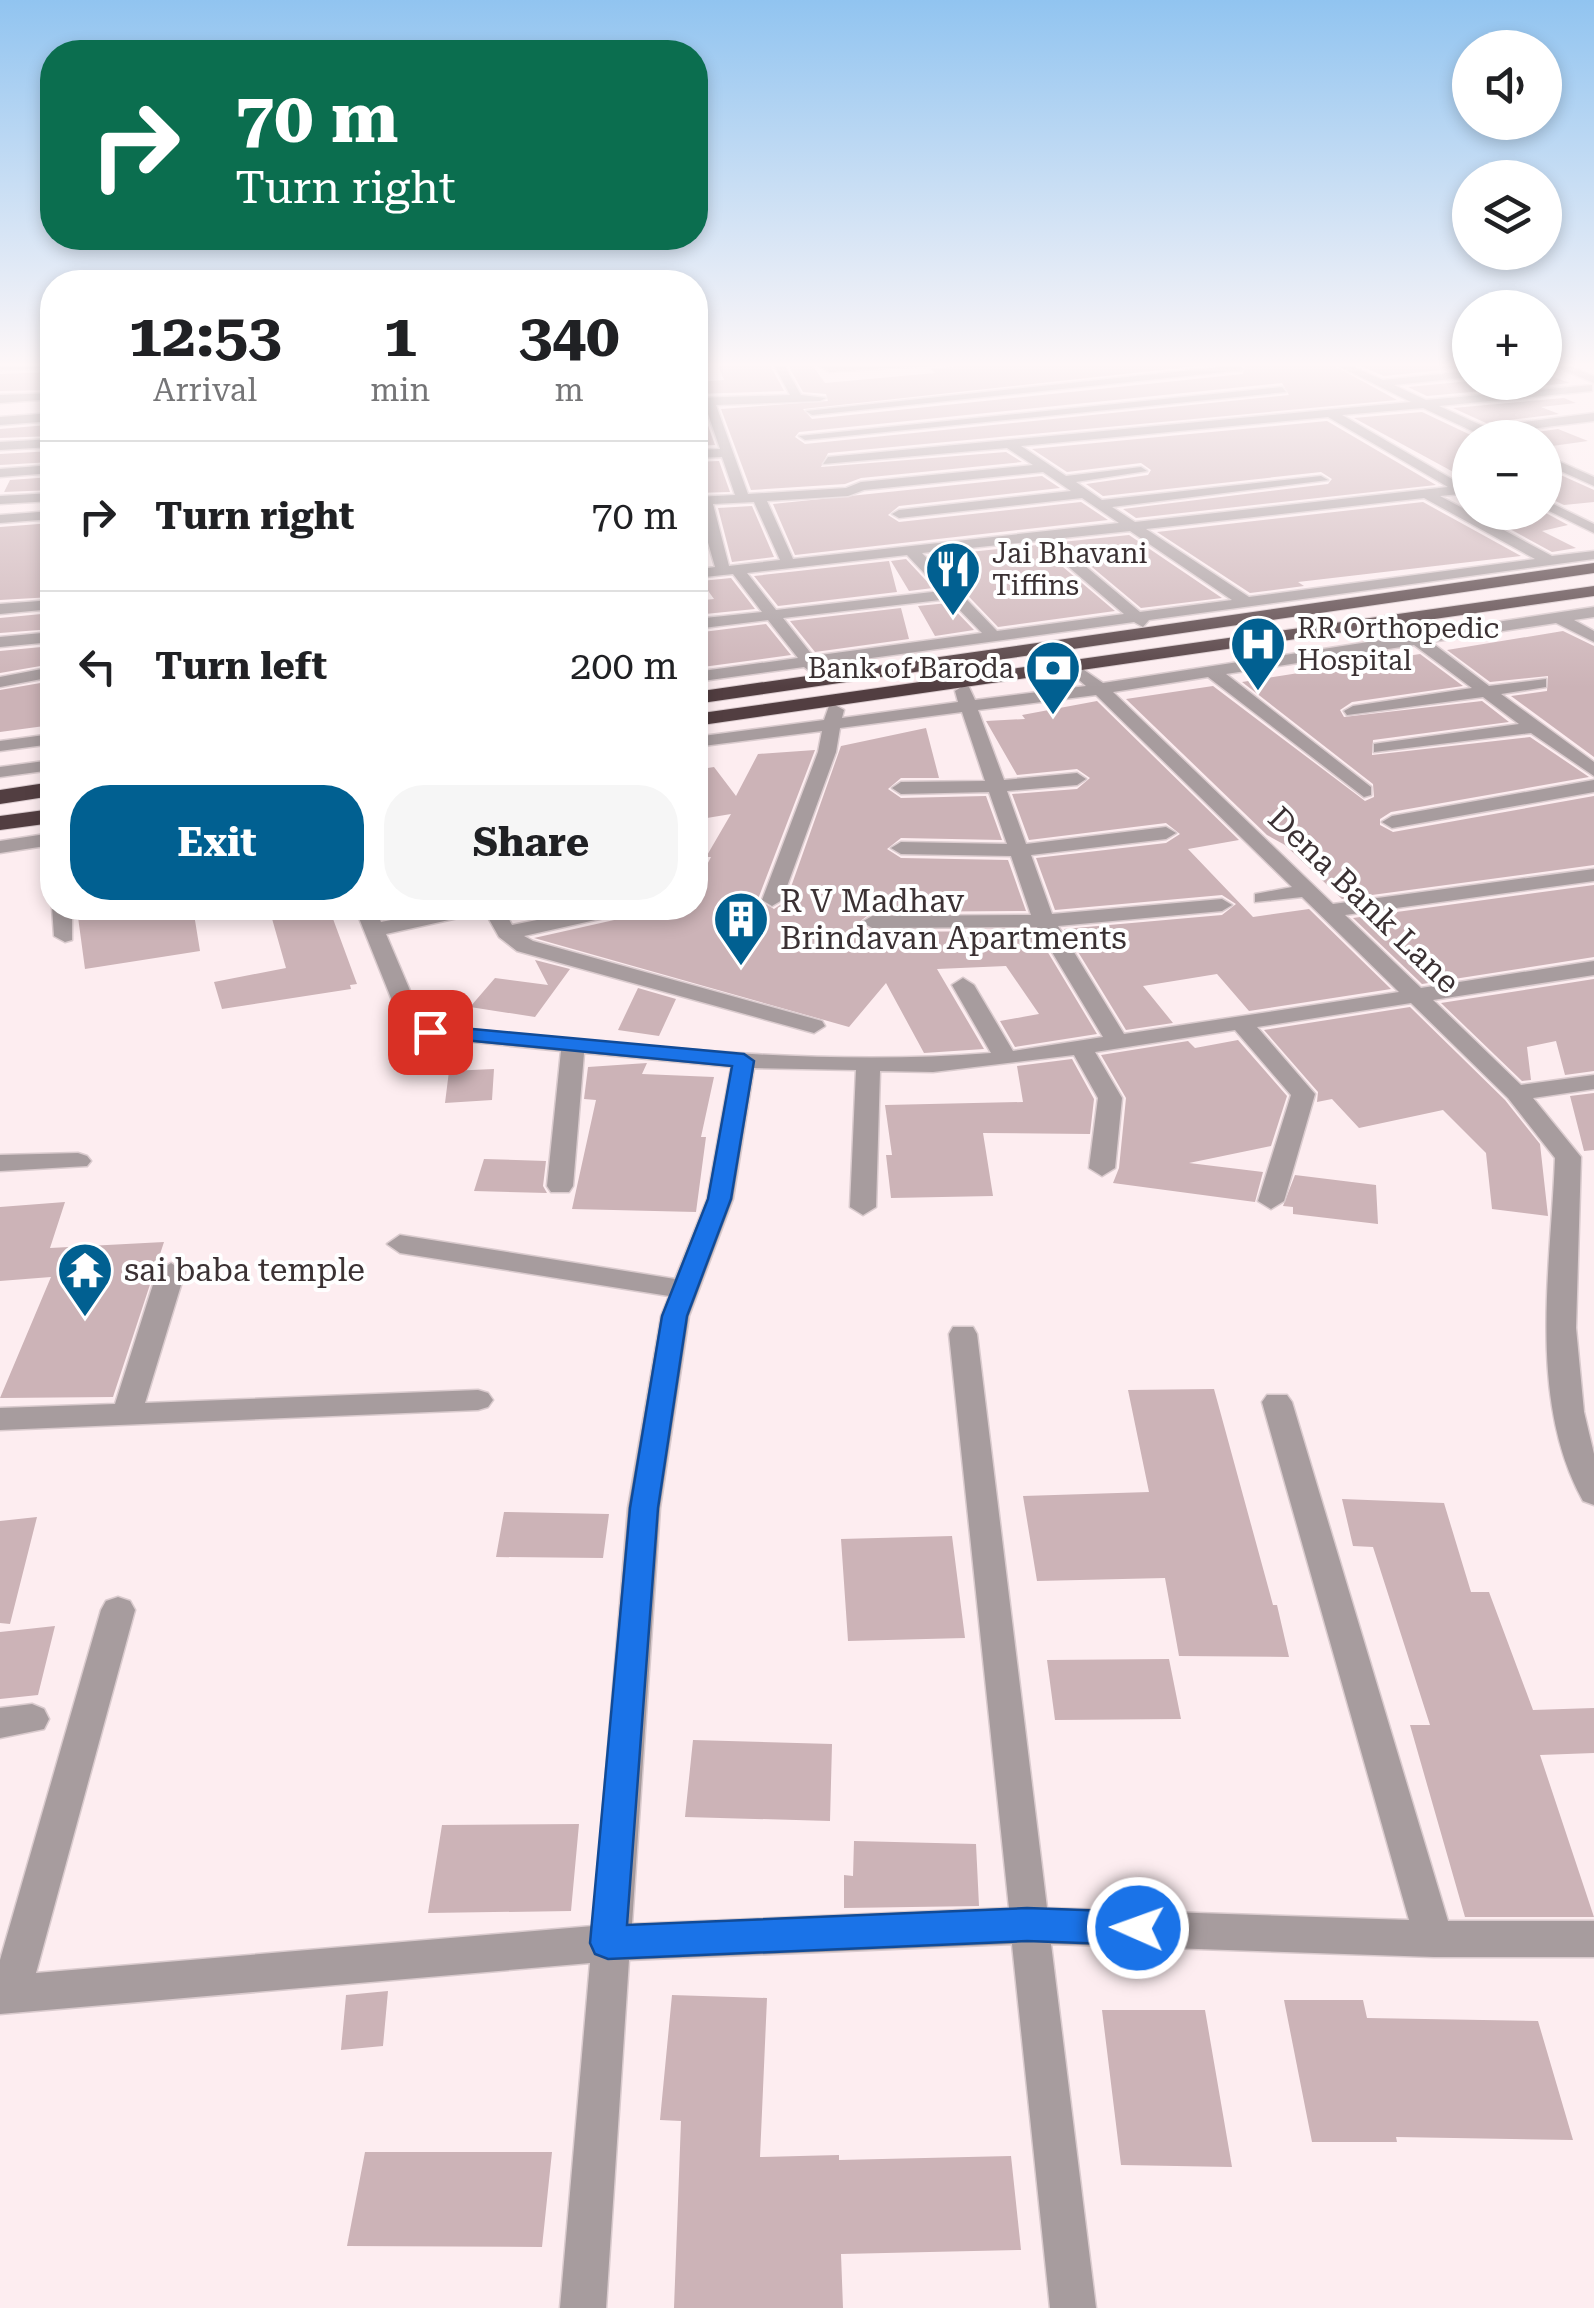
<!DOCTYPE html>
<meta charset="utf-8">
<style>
:root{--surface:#fff;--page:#f6f6f6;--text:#202124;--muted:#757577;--line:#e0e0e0;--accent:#016091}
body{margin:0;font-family:"Roboto Serif",serif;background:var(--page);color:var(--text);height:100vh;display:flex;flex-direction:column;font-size:38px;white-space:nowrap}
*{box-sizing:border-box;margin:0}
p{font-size:32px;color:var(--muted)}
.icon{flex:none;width:55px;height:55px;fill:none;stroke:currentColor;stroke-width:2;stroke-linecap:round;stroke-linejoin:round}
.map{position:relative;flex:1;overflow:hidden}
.drawer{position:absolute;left:40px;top:270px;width:668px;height:650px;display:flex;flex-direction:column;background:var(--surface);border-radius:40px;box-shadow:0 5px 15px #0003}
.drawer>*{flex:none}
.guide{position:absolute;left:40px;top:40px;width:668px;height:210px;border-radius:40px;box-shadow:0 5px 15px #0003;background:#0b6e4f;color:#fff;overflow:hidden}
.controls{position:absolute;left:1452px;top:30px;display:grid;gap:20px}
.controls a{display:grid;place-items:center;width:110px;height:110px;border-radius:50%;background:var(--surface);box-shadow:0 5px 15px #0003;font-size:50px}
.pin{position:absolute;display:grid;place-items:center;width:85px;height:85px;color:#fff;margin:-42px;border-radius:20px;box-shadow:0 5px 15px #0006}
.me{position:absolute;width:110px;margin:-55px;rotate:272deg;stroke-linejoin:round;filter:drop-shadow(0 0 8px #0008)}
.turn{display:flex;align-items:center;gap:35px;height:210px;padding:0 30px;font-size:45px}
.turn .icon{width:130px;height:130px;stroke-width:2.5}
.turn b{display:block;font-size:70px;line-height:85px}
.eta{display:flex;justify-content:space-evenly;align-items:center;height:170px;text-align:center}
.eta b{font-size:60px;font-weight:700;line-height:70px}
.cta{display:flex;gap:20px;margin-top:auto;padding:20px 30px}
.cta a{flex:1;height:115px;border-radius:40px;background:var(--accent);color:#fff;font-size:40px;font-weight:700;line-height:115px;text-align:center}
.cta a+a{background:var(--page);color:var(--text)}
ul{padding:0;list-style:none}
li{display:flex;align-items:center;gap:30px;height:150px;padding:0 30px;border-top:2px solid var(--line)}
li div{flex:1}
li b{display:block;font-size:38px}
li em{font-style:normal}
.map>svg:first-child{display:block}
.building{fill:#ccb3b7;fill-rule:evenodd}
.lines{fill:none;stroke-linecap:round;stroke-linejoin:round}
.minor-casing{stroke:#dacbce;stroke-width:3}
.highway-casing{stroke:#dacbce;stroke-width:2}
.minor{fill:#a79c9e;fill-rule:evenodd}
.highway{fill:#523e41;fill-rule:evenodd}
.route{fill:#1a73e8;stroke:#114b97;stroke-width:2.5}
.labels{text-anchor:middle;stroke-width:8;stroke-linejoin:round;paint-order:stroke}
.far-poi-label{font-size:28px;fill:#3b3133;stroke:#fff;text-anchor:start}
.street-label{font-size:32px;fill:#3b3133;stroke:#fff}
.poi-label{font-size:32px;fill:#3b3133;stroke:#fff;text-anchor:start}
</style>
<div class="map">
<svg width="1594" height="2308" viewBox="0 0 1594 2308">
<rect width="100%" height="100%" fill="#fdedf0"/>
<path class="building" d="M718,365h52l14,26 -89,3v-12l29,-2z
M788,365h24l13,18 110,-10 -5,-4 36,-4h241l-404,44 9,10 431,-45 2,-8 16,-1h72l64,35 -569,53 -7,14 185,-15 16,10 -161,16 -16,6 -94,6 -30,-81 107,-8 -2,-7 -23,-2zM1282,383l7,12 -484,49 -10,-7 4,-5z
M1358,365h112v2l-86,9z
M52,372v18l-52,1v-17z
M1545,374l25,9 -143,13 -19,-9 62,-6 75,1z
M1564,398l12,5 -35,4 18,7 -73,9 -33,-15z
M702,409l13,36 -20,1v-36z
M1422,412l55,26h-7v43l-116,-63z
M1327,421l109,64 -300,33 -13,-9 205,-25 4,-5 -11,-7 -218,24 -17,-12 62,-9 3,-5 -10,-7 -74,9 -35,-23z
M48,425l4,11 -52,2v-9z
M1558,429l30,12 -43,6v-9l-38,-2z
M52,451v11l-52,3v-11z
M719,461l11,31 -35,1v-31z
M1545,468l49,22v12l-30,3 -19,-9z
M1042,476l18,12 -161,18 -11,9 11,7 182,-20 27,18 -313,35 -22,-51z
M52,477v13l-48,2 6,-12z
M1423,502l98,54 -223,26 6,4 -54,7 -93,-61z
M752,506l22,51 -42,5 -14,-54z
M1479,512h65l24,13 -26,6 34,17 -24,4z
M52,523v74l-52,3v-73z
M1129,535l93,63 -81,10 -79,-66z
M1037,545l78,66 -117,16 -68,-71z
M906,559l27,29 -24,3 -18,-30z
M889,561l8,31 -119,14 -24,-30z
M731,578l24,31 -60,6v-14l19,-2 -13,-18z
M948,603l26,27 -39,6 -17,-30z
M901,608l8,31 -94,13 -25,-31z
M52,613v16l-52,4v-15z
M766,624l25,31 -96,13v-35z
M1563,631l31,15v111l-83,-61 36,-5 1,-15 -58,6 -43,-32z
M52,646v18l-52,9v-22z
M1420,654l43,32 -111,16 -12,8 4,7 138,-16 27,21 -136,18 -1,15 158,-18 59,40 -198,35 -11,7v6l13,7 201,-36v69l-252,34 -57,-54 -18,-10 -141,-136 87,-13 152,115 9,-4 -1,-13 -131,-102z
M52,681v44l-52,7v-42z
M1097,701l142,139 -51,9 65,68 56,-8 82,80 -142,22 -32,-37 -74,12 30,37 -47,7 -62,-101 158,-14 14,-11 -14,-9 -167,15 -19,-52 130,-15 14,-9 -14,-11 -137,17 -17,-46 65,-5 13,-11 -13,-9 -60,6 -31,-54 39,-2 -3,-4z
M926,728l13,50h-38l-13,11 13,9 85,-2 16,44 -101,-2 -14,11 14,9 107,2 18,51 -154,1 -14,11 14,9 163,-1 62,103 -82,13 -15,-26 39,-7 -33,-48 -69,3 47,80 -60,4 -38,-70 -37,44 -315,-89 98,-22 6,-8h57v-20l16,-31h-5l25,-43 -36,6v-50l19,-3 22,29 22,-42 57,-4 -57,149 16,10 12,-8 55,-155z
M1594,885v72l-172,27 -69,-66z
M135,908h58l7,43 -115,18 -7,-52z
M269,908h60l28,76 -7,1 1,4 -129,20 -8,-27 72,-14z
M510,908h70l-64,12z
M535,960l35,9 -35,48 -65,-10 25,-29 53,7z
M1594,979v92l-29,4 -9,-34 -29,6 4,33 -9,1 -81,-78z
M638,988l38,11 -17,37 -41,-6z
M1410,1007l95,93 35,44 8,72 -56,-7 -6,-56 -43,-43 -84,18 -27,-29 -15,3 1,-10 -54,-62z
M1238,1040l49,56 -16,50 -82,17 74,9 -8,30 -142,-19 6,-15 7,-70 -25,-43 87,-14 7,7z
M1072,1059l22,40 -4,35 -107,-1 10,63 -102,2 -5,-43h6l-7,-50 138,-3 -6,-36z
M647,1063l-5,11 72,3 -13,60h5l-10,75 -124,-3 24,-109 -12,-1 4,-32z
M494,1069l-2,31 -47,3 4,-32z
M1594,1093v57l-10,1 -14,-55z
M484,1159l62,2 -3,25 4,7 -73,-2z
M1295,1175l81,10 2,39 -85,-10v-7l-10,-1z
M65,1202l-15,46 114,-6 -51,155 -113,1 51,-121 -51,4v-74z
M1214,1389l59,216h4l12,52 -110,-1 -14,-78 -128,3 -14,-85 126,-4 -21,-102z
M1342,1499l102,4 27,89h18l44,118 61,-2v45l-54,2 54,162h-129l-55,-192h20l-57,-178 -20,-1z
M504,1512l105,2 -6,44 -107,-1z
M37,1517l-27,107 -10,-1v-102z
M952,1536l13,102 -117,3 -7,-102z
M55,1626l-17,69 -38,4v-67z
M1169,1659l12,60 -126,1 -8,-60z
M693,1740l139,4 -2,77 -145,-4z
M579,1824l-8,87 -143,2 14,-88z
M854,1841l122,3 3,62 -135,2v-33l9,1z
M388,1991l-5,55 -42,4 5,-55z
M672,1995l95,3 -7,159 79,-2v5l172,-4 10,94 -180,4 2,54h-169l7,-187 -21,-1z
M1284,2000h79l4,18 171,3 35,119 -177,-3 1,5h-85z
M1102,2010h103l27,157 -111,-2z
M365,2152h187l-10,95 -195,-1z"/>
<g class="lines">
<g class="minor-casing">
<path id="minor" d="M0,365h52v3l-52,2z
M774,365h10l17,30 25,3 -6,3 -104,4 32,89 98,-6 15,-6 172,-17 -26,-17 -184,16 5,-7 583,-55 -75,-37h13l34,15 87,-9v6l-76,8 32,15 166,-15v6l-153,15 46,21 109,-14v8l-97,12 7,5h-17l-64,-30 -81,7 122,71 6,-1v8l-30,3 112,60 42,-5v8l-445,61 -6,7 -9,-5 -314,43 4,6 -8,5 -12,-9 -109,15v-10l103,-14 -30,-38 -73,9v-10l67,-7 -29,-38 -38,4v-8l20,-3 -20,-70 40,-2 -13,-38 -27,1v-8l25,-1 -15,-44 -10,1v-8l95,-3zM1328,417l120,70 -313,35 -23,-15 216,-27 -7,-4 -219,24 -26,-18 71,-11 -6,-4 -75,9 -45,-30zM1043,472l28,19 -172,19 -7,4 7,4 183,-20 37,25 -326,36 -26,-58 81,-5 16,-6zM1424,498l111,61 -286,38 -103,-68zM754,502l26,58 -51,6 -16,-62zM1130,531l102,69 -92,12 -87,-73zM1038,541l86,73 -127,17 -75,-78zM907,555l34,36 -165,19 -29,-37zM949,599l33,34 -169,23 -30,-38z
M818,365l14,1 104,-1 -107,7z
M1239,365l4,5 -431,45 -6,-4z
M1552,365h15l27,11v7z
M1282,387l4,5 -481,48 -6,-4z
M52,393v6l-52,4v-8z
M52,413v8l-52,4v-8z
M52,439v8l-52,3v-8z
M1545,455l49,22v9l-49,-22z
M52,465v8l-52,4v-8z
M52,493v8l-52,3v-8z
M1545,500l49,24v9l-49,-24z
M52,511v8l-52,4v-8z
M52,600v9l-52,5v-10z
M1594,607v10l-20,3 20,11v11l-38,-19 -125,19 58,44 57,-7v8l-45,7 93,68v14l-63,-43 -157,19v-8l6,-1 139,-19 -36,-27 -136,18 -3,-4 9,-5 119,-18 -58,-43 -188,29 145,113v8l-7,2 -156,-120 -95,15 220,212 261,-35v12l-249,34 76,73 173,-27v14l-161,25 88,85 73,-10v14l-61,9 48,59 -5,171 8,84 10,42v51l-11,-4c-56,-101 -32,-233 -28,-343l-47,-60 -97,-95 -154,24 58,67 -31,107 -13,8 -13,-8 33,-106 -56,-65 -140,22 27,46 -7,70 -13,8 -13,-8 9,-70 -24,-43 -141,17 -53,-1 -4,136 -13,8 -13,-8 6,-137 -102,-2 -21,131 -44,117 -29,192 -28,416 377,-16 -60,-574 4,-7h20l4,7 70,574 362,12 -147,-518 5,-7h20l5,7 156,519h146v36h-160l-383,-13 45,364h-46l-38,-364 -383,16 -23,348h-46l30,-345 -590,51v-54l101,-350 5,-9 12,-4 12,4 5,9 -99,363 557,-47 35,-418 33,-192 8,-20 -269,-43 -13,-9 13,-9 275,44 32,-80 24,-132 -147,-14 -11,133 -4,6h-18l-4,-6 14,-135 -139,-14 -23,-19 -44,-110h20l6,14 69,-14h53l9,17 85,-17h37l-3,4 -107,24 9,5 289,80 3,5 -11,7 -297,-82 -18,-14 -14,-25 -99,22 34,80 16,12c184,17 370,42 555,27l-39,-68 11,-7 11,7 39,66 90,-14 -66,-110 -165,1 -10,-6 10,-6 159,-1 -20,-59 -110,-2 -10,-6 10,-6 106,2 -18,-52 -88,2 -9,-6 9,-6 84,-1 -23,-69 -122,16 -4,24 -54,148 -10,6 -10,-6 56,-148 4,-21 -127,16v-10l129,-17 5,-14 6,-1 9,5 -2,8 116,-16 -3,-11 8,-5 6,1 6,13 111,-14 -23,-20 8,-5 32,22zM1096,695l196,192 -37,7v8l47,-5 97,95 -275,42 -66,-108 164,-15 10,-6 -10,-6 -170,15 -21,-59 135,-16 10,-6 -10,-6 -140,17 -19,-53 70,-6 9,-6 -9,-6 -73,7 -26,-70z
M52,632v10l-52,5v-10z
M52,667v10l-52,10v-10z
M52,734v10l-52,7v-10z
M52,760v10l-52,7v-10z
M1594,780v12l-202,36 -10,-6 10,-6z
M52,833v12l-52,8v-12z
M52,907l20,1v32l-7,2 -11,-6z
M78,1153l9,3 4,5 -4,5 -87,5v-16z
M171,1263l14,9 -40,131 333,-13 10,3 5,7 -5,7 -10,3 -478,20v-22l115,-4 42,-132z
M32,1704l12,5 5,10 -5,10 -44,9v-30z"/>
</g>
<g class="highway-casing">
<path id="highway" d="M1594,563v10l-899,131v-12z
M1594,586v10l-899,130v-12z
M52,782v14l-52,8v-14z
M52,809v14l-52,7v-14z"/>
</g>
<use href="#minor" class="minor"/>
<use href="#highway" class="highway"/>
</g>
<linearGradient id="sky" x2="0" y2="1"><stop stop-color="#91c4f0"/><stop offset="0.53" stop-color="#fef7f8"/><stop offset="1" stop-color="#fef7f8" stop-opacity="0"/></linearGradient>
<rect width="1594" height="688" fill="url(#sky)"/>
<path class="route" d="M430,1025l314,29 10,7 -23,138 -44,117 -29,192 -31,417 400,-17 111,4 12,5 5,11 -5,12 -12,5 -111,-4 -419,18 -13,-5 -5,-11 40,-435 32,-192 46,-117 24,-133 -310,-30 -3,-4z"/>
<defs>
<g id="restaurant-pin" transform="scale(2.875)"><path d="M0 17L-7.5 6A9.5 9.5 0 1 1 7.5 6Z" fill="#016091" stroke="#fff"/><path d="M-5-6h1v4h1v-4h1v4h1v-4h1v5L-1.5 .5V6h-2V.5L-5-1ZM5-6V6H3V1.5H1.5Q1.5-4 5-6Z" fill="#fff"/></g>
<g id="hospital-pin" transform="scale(2.875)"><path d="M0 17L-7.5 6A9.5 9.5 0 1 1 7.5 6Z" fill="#016091" stroke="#fff"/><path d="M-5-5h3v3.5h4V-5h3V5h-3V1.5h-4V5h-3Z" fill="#fff"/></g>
<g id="bank-pin" transform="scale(2.875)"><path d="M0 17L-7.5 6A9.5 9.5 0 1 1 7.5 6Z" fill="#016091" stroke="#fff"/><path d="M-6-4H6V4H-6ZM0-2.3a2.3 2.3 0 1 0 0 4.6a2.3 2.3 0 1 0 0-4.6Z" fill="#fff"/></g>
<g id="building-pin" transform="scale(2.875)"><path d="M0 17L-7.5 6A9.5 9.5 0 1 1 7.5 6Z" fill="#016091" stroke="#fff"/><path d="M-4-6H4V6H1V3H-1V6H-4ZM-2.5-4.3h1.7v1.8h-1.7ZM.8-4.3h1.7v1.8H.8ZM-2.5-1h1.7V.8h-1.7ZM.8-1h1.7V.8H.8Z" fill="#fff"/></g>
<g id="temple-pin" transform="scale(2.875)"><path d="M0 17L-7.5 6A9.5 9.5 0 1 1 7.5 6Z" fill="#016091" stroke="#fff"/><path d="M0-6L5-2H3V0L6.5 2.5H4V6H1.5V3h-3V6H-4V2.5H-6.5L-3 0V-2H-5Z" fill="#fff"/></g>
</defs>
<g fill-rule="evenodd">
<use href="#restaurant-pin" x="953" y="569"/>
<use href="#hospital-pin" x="1258" y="644"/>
<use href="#bank-pin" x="1053" y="668"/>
<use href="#building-pin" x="741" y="919"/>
<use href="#temple-pin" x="85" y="1270"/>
</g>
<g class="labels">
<g class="far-poi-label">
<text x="992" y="563">Jai Bhavani<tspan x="992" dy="32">Tiffins</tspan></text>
<text x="1297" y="638">RR Orthopedic<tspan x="1297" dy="32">Hospital</tspan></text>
<text x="1014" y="678" text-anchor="end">Bank of Baroda</text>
</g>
<g class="street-label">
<text transform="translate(1364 900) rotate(44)" y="11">Dena Bank Lane</text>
</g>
<g class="poi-label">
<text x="780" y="912">R V Madhav<tspan x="780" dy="37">Brindavan Apartments</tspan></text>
<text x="124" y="1281">sai baba temple</text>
</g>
</g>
</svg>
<div class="controls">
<a><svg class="icon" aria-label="sound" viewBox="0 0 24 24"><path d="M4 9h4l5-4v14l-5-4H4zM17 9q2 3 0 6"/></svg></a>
<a><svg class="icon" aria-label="layers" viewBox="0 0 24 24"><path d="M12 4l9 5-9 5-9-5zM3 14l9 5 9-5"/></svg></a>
<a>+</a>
<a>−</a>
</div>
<div class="pin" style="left:430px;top:1032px;background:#d93025"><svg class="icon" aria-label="arrive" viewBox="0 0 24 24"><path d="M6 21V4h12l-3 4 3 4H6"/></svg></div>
<svg class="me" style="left:1138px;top:1928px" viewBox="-20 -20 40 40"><circle r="17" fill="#1a73e8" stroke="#fff" stroke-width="3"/><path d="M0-11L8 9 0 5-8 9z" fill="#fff"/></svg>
<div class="guide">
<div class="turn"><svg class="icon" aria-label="right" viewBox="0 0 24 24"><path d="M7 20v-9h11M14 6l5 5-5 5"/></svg><div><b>70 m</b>Turn right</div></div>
</div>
<section class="drawer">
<div class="eta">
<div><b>12:53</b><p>Arrival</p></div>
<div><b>1</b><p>min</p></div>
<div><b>340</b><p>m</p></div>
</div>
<ul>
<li><svg class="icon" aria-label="right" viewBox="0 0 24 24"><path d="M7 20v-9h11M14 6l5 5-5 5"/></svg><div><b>Turn right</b></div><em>70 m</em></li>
<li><svg class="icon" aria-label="left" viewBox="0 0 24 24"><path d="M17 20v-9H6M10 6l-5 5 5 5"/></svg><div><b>Turn left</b></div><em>200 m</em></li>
</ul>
<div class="cta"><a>Exit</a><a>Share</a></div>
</section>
</div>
